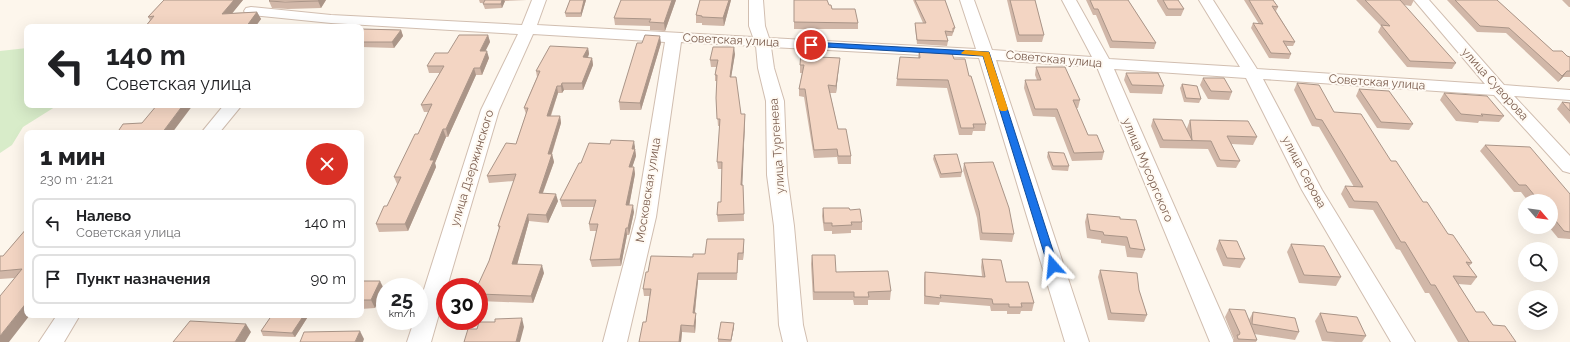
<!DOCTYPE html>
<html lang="ru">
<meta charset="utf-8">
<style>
:root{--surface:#fff;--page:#f2f2f2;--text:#202124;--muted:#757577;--line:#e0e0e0}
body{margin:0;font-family:Raleway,sans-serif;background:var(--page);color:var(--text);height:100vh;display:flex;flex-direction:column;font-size:15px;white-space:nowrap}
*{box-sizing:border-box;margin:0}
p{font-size:13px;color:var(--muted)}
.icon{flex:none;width:22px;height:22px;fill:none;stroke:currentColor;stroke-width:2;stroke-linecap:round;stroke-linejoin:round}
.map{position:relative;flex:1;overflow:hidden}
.sheet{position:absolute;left:24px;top:130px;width:340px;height:188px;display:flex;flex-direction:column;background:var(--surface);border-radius:8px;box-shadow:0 4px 16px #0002}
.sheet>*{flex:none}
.guide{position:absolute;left:24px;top:24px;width:340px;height:84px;border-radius:8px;box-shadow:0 4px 16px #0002;background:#fff;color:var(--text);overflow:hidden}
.needle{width:26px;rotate:118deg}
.buttons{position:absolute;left:1518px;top:194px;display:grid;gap:8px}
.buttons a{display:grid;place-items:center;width:40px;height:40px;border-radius:50%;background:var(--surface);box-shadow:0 4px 16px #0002;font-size:20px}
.speed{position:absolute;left:376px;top:278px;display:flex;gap:8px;font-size:20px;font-weight:700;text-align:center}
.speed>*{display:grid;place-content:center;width:52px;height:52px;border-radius:50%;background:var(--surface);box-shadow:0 4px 16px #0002;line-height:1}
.speed small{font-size:10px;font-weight:400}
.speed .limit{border:6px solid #d22;background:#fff;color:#111}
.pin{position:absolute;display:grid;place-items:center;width:34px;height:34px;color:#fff;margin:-17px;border:2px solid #fff;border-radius:50%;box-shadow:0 1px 4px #0007}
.me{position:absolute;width:44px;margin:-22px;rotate:342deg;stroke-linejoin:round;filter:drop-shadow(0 0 3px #0008)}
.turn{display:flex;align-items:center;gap:14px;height:84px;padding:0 16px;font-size:18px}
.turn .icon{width:52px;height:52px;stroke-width:2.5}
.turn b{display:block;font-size:28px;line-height:34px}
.round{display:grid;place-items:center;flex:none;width:42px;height:42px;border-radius:21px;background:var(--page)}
.head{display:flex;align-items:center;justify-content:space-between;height:68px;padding:0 16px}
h1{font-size:24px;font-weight:800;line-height:30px}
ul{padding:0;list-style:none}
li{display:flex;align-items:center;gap:12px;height:50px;margin:0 8px 6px;padding:0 8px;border:2px solid var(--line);border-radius:8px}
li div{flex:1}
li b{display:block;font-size:15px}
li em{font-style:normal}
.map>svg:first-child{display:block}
.green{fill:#d8ecc9}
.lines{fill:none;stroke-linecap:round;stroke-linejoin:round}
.minor-casing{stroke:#d1beb0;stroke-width:2}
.minor{fill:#fff;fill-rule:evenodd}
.wall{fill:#d1b7a8}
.shaded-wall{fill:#aa9588}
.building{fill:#f3d5c3;stroke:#aa9588}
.route{fill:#1a73e8;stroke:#114b97}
.slow{fill:#f59e0b}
.labels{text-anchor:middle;stroke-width:4;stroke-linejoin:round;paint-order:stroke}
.street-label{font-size:12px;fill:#7a5c4d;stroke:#fffaf3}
</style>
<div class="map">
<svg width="1570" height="342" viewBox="0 0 1570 342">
<rect width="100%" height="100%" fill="#fdf6ec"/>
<path class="green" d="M27,48v57h31l-35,22 -11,18 -12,8v-102z"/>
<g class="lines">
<g class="minor-casing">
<path id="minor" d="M532,0h14l-9,25 216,12 -4,-11v-26h14l2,26 4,12 207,11 -16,-49h14l18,50 100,7 -30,-57h14l33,59 131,8 -41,-67h14l44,69 228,15 -71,-84h15l75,85 66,5v10l-56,-4 56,60v17l-7,-2 -69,-76 -231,-16 59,111 93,152h-24l-89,-152 -56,-112 -132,-9 120,273h-24l-113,-275 -101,-7 93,282h-24l-86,-284 -208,-11 3,21 10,33 3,74 7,51 9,99 4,17h-24l-4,-17 -5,-99 -7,-51 -1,-74 -8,-33 -2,-22 -75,-4 -25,175 -29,125h-24l33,-125 29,-175 -132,-8 -34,76 -52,177h-2v6l-14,49h-24l7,-21h5v-16l62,-195 37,-76 -187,-11 -80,-8 -5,-1 -2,-3 2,-3 5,-1 80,8 191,10z
M224,105h18l-23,28h-18z
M57,315h23l-16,27h-25z"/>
</g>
<use href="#minor" class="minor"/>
</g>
<path class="wall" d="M164,0h79l-11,13 25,-1 4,7 -6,8h-110l5,-7 -2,-3z
M326,0l-5,8 -33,1 -16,-1 -3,-7z
M479,0h48l-22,1 -3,7 -17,1 -2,-5 1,-1h-4z
M570,0h16l-5,17h-15l-1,-4z
M676,0l-11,31 -15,-1v-4l-35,-1 -1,-7z
M700,0h31l-7,26 -22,-1v-2h-6v-8z
M794,0l38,9 26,14v6h-64z
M913,0h32l10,28 -3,8h-6l2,5 -1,5 -30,-2 -2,-17v-4h8z
M1007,0h28l9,35 -2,7h-25z
M1086,0h42l28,43 -2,6 -44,-1 -14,-33h-3z
M1157,0h21l6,9 -3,7h-15l-9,-15z
M1244,0h29l5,7 -2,4 19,31 -2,4h-7l5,8 -2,5 -20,-1 -18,-30 2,-5 6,1z
M1356,0h58l-3,6 -7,-1 52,58 -4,6 -45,-2 -29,-35 3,-6z
M1447,0h50l56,51 14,5 3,1v20h-7l-5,5 -52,-49 -29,-1z
M1562,0h8v7h-1z
M361,29l40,1 2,6 -9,12 -33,-1z
M488,35l2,7 -5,9 4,7 -7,17h-6l-28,62h-2l-11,26 1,4 -28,64 -29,1 -3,-8 11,-18 11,-22h-1l-3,-7 24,-43 11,-22h-5l-3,-7 19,-32h-11l-2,-7 21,-13z
M661,43l-20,67h-21l-1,-8z
M588,48l1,6 -1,4h4l1,7 -10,25h-19l-2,3h-4l-7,23h9l1,7 -9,31 2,8 -11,31 15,8 -10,22 -19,-2 -12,44 27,8 -11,30 -54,-2v-14l10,-26 10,-32 -1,-3 16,-45 -25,2 -2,-7 29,-32 10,-30 -2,-6 13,-31 -1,-6z
M919,49l35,10 15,17 17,48 -1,7h-12l-1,4h-13l-12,-47 -51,-2 1,-7 21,-21z
M735,54l-4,23 10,37h4v7l-3,64h1l1,36 -26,1 -1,-7 4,-13 1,-33h-4l-1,-7 3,-36h-2l-2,-28 1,-17h-2v-6l1,-8h-5l-1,-7z
M819,57l20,8 -3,28h-6l8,36 13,27v8h-13l-1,-7 -23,1 -10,-61 -5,-1v-7l3,-16h-2v-8z
M1036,67l44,33 -2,8h-2l12,27 16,17 -2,8 -30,1 -17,-44 -22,-1 -9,-28 1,-8h12l-2,-5z
M1126,73l38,13 -2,8 -32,-1 -6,-13z
M1203,78l29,14 -3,8 -21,-1 -8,-14z
M1297,83l37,29 57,49 57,73 24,29 -3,3 8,11 -6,8 -13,-1 18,28 40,30h-58l-29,-49h-4l-25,-43 -4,-1 -23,-39 -24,-2 -8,-14 4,-8 9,1 -35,-60 -7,-1 -18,-36z
M1182,84l19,15 -2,4 -15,-1 -4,-14z
M1359,89l54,35 -4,6 -32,-2 -21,-32z
M1444,93l60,23 -5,6 -20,-1 -1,2 -22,-2 -16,-21z
M1562,102l8,1v21l-13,-15z
M1153,119l34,11v-2l3,-8 67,17 -4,8 -22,-1 9,17 -4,7 -19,-1 -9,-18 -48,-1 -9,-22z
M1485,145l85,49v45l-12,-1 -9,-11h2v-26h-23l-7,-9h-7l-34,-41z
M635,147v2l1,7 -4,11h2l1,7 -6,31 5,7 -5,23h-2l-6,31 -29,1 -2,-7 7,-29h-7l-1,-7 5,-17h-32l-2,-7 21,-37z
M1048,152l21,14 -1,5 -16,-1 -5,-13z
M934,155l28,17 -1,5 -21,1 -7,-19z
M964,163l50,71 -2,8 -32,-2 -3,-22 -14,-48z
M823,208l27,2 12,12v8h-11v3l-19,1v-3h-8l-2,-15z
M1087,214l33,5 25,31 -3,8 -15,-1 -2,-11 -24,-3v-3l-14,-2 -2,-16z
M27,228v87l-13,-37 -14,1v-23h3z
M1219,240l26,19 -5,9 -17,-2 -7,-17z
M1291,244l50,33 -5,9 -37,-3 -12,-31z
M744,246l-1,14h-5l-1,20h-39l-3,33 1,7 -1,13 -13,-1 -1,10h-42l7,-20 4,-26h-6l-1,-7 5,-17 57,-18z
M812,255l24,17 55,19 -1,9h-22v5h-14l-1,-5h-40l-2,-36z
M982,259l24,23 28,21 -2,8h-11l-1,3h-13v-3h-16l-1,-5 -50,-4 -1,3 -15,-1v-25l1,-7 57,4 -1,-9z
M1100,270l39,20 8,25 -3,7 -36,-2 -10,-43z
M361,281l23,8 -9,19 -14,1z
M1229,309l20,11 4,-8 46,20 -4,8 -41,-6 3,6 -1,2h-23l1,-3 -9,-22z
M1320,313l46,23 -4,6h-26l-14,-1 -7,-20z
M272,315h37l-14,22 -32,-1 -2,-5z
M734,323v4l-3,15h-13v-3z"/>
<path class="shaded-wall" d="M234,0h9l-17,21 -4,-7z
M319,0h7l-5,8 -3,-7z
M502,0h2l1,1 -3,7 -1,-4z
M584,0h2l-5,17v-4z
M672,0h4l-11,31 -1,-8z
M729,0h2l-7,26 -1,-8z
M257,12l4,7 -6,8h-9z
M401,30l2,6 -9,12 -2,-6z
M488,35l2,7 -8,16 -2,-7z
M660,36l1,7 -20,67 -1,-7z
M734,47l1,7 -5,30v-7z
M588,48l1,6 -5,10 -1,-7z
M487,51l2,7 -7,17 -2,-7z
M592,58l1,7 -10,25 -1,-7z
M840,58l-1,7 -3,28v-7z
M474,68l2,7 -28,62 -2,-8z
M1567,71l-4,6 -5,5 4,-6z
M562,83l2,7 -2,3 -1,-7z
M557,86l1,7 -10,30 -1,-7z
M183,105h10l-21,28h-10z
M745,114v7l-3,72 -1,-8z
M560,116l1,7 -12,39 -1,-8z
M443,129l3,8 -11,26 1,4 -28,64 -3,-7 25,-64z
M634,141l1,6 -2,7 2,-5 1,7 -6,18 -1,-7 3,-18z
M552,154l2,8 -14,38 -1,-7z
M634,167l1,7 -7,38 -2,-7z
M556,194l2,7 -10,22 -2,-8z
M633,205l1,7 -5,23 -1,-7z
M528,214l1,7 -14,51 -3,-8z
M626,228l1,7 -6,31 -1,-7z
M744,239v7l-1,14v-7z
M542,265l2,8 -11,30 -2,-7z
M698,273v7l-4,40 -1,-7z
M380,281l4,8 -9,19 -4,-8z
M27,302v13h3l-21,27h-9v-6z
M696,313v7l-1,13 -1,-7z
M304,315h5l-14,22 -3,-4z
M522,318l2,9 -4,15h-4z
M734,323v4l-3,15v-2z
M246,324l5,8 -6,10h-10z
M681,325l1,7 -1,10h-2z
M360,331l4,8 -1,3h-8z"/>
<path class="building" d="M164,0h70l-12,14 35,-2 -11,15h-101l9,-11 -6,1z
M270,0h49l-1,1 -33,1 -16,-1z
M485,0h17l-1,4h-18z
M570,0h14l-3,13h-16z
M621,0h51l-8,23 -15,-1 2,-3 -37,-1z
M700,0h29l-6,18 -21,-1v-1l-6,-1z
M794,0h33l2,5h2l1,4h23l3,14 -64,-1z
M915,0h30l10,28h-2v4l-8,-1 3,10 -31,-1 -2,-17h11z
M1010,0h25l9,35h-25z
M1090,0h38l28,43 -44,-2 -14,-32h-4z
M1163,0h15l6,9h-16z
M1249,0h24l5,7 -6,-1 23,36 -12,-1 8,13 -20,-1 -18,-30 10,1z
M1365,0h35l56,63 -46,-2 -29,-36 9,1z
M1455,0h42l56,51h9l5,5 3,1v14h-3l-5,5 -53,-48 -29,-2z
M361,29l40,1 -9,12h-31z
M459,35h29l-8,16h7l-7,17h-6l-28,61h-3l-13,31h4l-29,64h-29l8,-18h3l14,-29h-7l21,-43h3l14,-30 -11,1 23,-39h-17l8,-13h13z
M645,35l15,1 -20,67 -21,-1 18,-59h5z
M550,46l38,2 -5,9 9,1 -10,25h-20l-1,3h-4l-10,30h13l-12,38h4l-13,39 17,1 -10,21 -18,-1 -16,50 30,1 -11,31 -52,-2v-7h-2l12,-26 11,-35h-2l18,-52 -29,2 19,-33 10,1 12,-36h-4l16,-37h-4z
M713,47h21l-4,30h6l5,37h4l-4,71h2l1,29 -27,1 1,-13h3l1,-40h-5l3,-43h-3l-1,-21 1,-23h-2l3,-15h-8z
M919,49l32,2 3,8h11l4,17h2l15,48h-13l1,4h-13l-13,-48 -51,-1 3,-22 20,1z
M801,52h18v5l21,1 -4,28 -8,-1 10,44h8l5,27h-13l-1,-7 -23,1 -9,-61h-6l5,-24h-4z
M1036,67h29l15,33h-7l15,35h9l7,17 -30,1 -17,-44h-22l-10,-29h16z
M1126,73h32l6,13 -32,-1z
M1203,78h21l8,14 -21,-1z
M1297,83l22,2 15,27 27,2 30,47h5l27,41h4l21,32 5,1 19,28 -6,-1 11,15 -24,-1 23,36h8l9,13 12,1 11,16h-47l-34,-57h-4l-26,-43h-4l-24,-40 -23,-1 -9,-15 18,1 -41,-67 -6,-1z
M1182,84l15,2 4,13 -15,-1z
M1359,89l30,2 24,33 -32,-2z
M1444,93l43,3 17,20 -23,-2 2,2 -22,-2z
M1562,102l8,1v8z
M157,105h26l-21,28h-45l6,-9 19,-1z
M1153,119l29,1 10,20 -2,-20 58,1 9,16 -30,-1 13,25 -20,-1 -9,-19 -48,-1z
M611,140l23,1 -2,8h3l-6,18h5l-8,38h7l-5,23h-2l-6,31 -30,1 8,-36h-9l7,-24h-36l19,-37h2l8,-20 21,1z
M1485,145l45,2 40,47v38l-6,-1 -13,-16v-14h-12l-13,-16h-7z
M1048,152l16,1 5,13h-16z
M957,154l5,18 -21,2 -7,-19z
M993,162l16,46 5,26 -32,-1 -3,-22 -15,-48z
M823,208h26l1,2 10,-1 2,13h-11l1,3 -20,1v-3h-8z
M1087,214l33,3v2l16,1 9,30 -15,-2 -3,-11 -23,-2 -1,-3 -13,-2z
M27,228v74l-27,34v-40l22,-27 -22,2v-15h3z
M707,239h37l-1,14h-5l-1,20h-39l-5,40h3l-2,13 -13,-1 -2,17h-40l4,-20h3l5,-33h-8l3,-17h2l3,-16 42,1v-3h12z
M1219,240l18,1 8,18 -18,-1z
M1291,244l33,2 17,31 -37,-2z
M812,255h23l1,17 52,-1 3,20 -23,1 1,5h-15v-5h-40z
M982,259l19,1 5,22h22l6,21h-13l1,4h-13v-3h-16l-1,-5 -52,-4 1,3 -16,-2v-24l60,5z
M1100,270l37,3 2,17 8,25 -36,-2z
M361,281h19l-9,19h-10z
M1229,309l16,1 12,30 -19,-1 -1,-4h2l1,-2z
M1253,312l42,6 4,14 -47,-8z
M1320,313l37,4 9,19 -39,-4z
M272,315h32l-12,18 -31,-2z
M522,318l-6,24h-52l4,-13h9l2,-7h16v-3z
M190,321l56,3 -11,18h-62z
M721,322l13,1 -3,17 -13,-1z
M360,331l-5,11h-55l4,-10z"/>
<path class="route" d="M811,42l178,10 69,214 -1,3h-7l-2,-3 -65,-210 -175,-10v-3z"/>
<path class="slow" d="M965,50l24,2 19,57 -2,2h-5l-2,-2 -16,-53 -21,-2 -1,-1z"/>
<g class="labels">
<g class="street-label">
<text transform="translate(731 40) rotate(3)" y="4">Советская улица</text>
<text transform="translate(1054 59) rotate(5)" y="4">Советская улица</text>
<text transform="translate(1377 82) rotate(4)" y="4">Советская улица</text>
<text transform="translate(1495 84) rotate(48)" y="4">улица Суворова</text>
<text transform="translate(777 146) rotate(-94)" y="4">улица Тургенева</text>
<text transform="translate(472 168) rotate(-73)" y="4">улица Дзержинского</text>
<text transform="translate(1148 170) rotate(67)" y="4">улица Мусоргского</text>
<text transform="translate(1304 172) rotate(62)" y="4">улица Серова</text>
<text transform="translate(648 190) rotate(-81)" y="4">Московская улица</text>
</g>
</g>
</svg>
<div class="buttons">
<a><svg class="needle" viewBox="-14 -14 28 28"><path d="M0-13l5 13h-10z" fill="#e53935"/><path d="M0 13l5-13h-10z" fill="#757577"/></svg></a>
<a><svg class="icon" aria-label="search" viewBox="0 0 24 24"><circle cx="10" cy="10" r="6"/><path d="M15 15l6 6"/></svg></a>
<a><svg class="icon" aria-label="layers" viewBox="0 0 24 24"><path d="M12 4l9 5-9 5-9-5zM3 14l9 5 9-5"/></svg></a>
</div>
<div class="speed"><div>25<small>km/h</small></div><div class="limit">30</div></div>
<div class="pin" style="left:811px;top:45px;background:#d93025"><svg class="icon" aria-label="arrive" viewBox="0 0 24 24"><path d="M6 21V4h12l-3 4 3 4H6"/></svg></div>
<svg class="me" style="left:1053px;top:266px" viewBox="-20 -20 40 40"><path d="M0-17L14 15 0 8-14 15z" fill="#1a73e8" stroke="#fff" stroke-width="4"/></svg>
<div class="guide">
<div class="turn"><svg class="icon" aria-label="left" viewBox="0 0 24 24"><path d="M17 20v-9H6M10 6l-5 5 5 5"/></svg><div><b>140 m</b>Советская улица</div></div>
</div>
<section class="sheet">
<div class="head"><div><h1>1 мин</h1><p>230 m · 21:21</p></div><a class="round" style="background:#d93025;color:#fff"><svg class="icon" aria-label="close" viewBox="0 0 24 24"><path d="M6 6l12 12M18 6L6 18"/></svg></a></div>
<ul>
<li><svg class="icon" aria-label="left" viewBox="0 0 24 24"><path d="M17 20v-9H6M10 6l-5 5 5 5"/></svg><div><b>Налево</b><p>Советская улица</p></div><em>140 m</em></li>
<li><svg class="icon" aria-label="arrive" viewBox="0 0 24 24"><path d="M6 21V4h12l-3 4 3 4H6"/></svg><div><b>Пункт назначения</b></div><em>90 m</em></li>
</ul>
</section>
</div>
